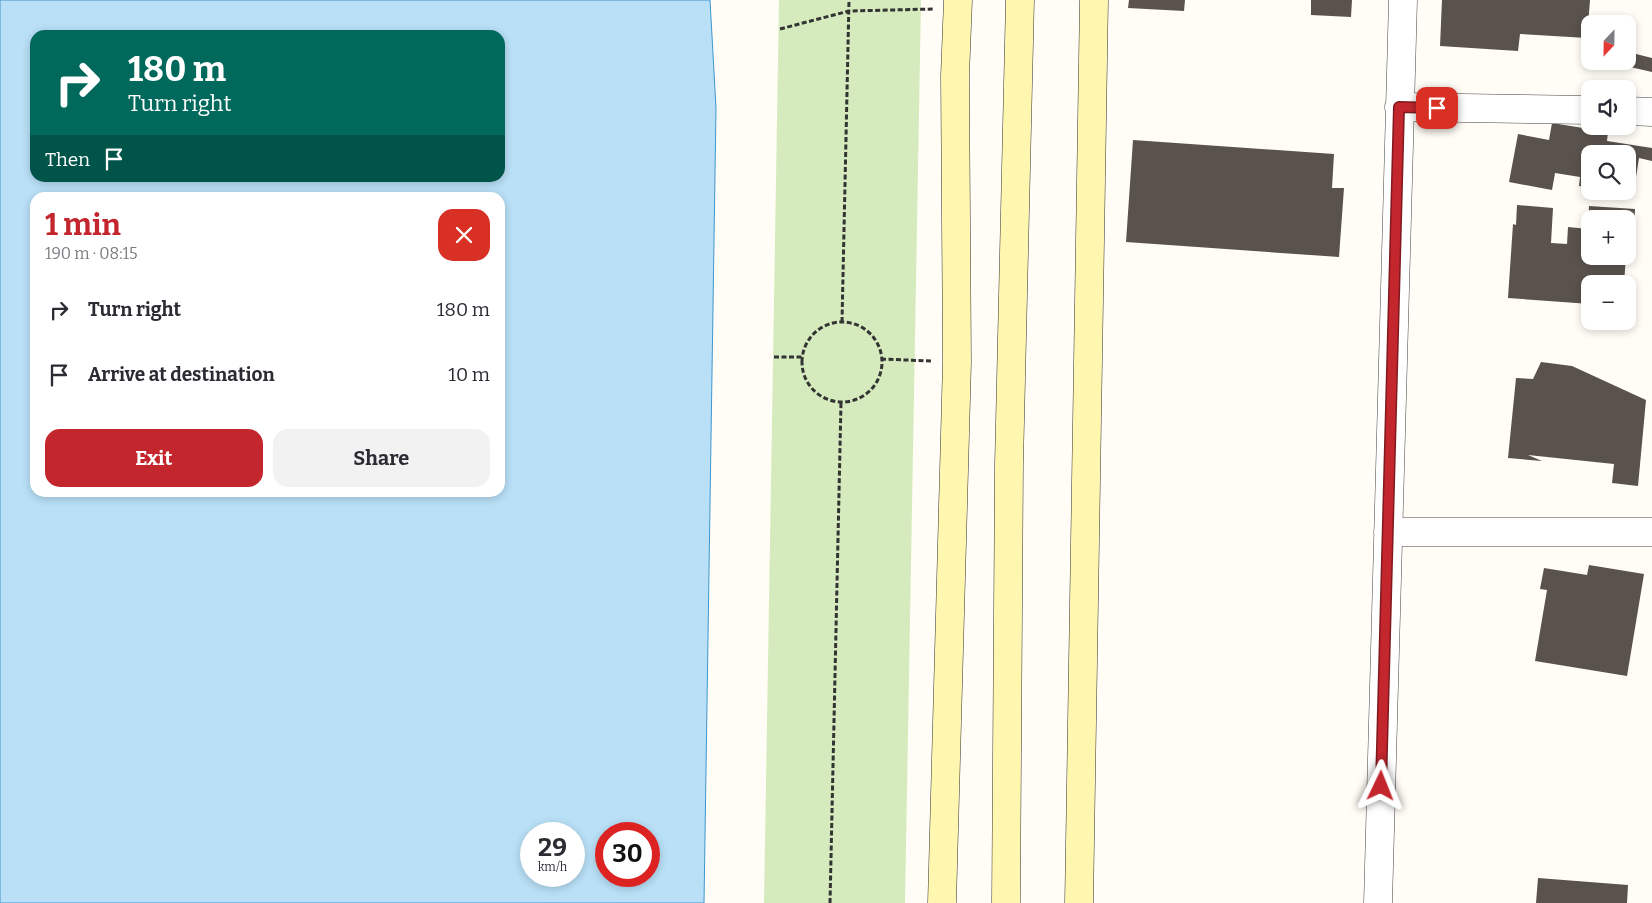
<!DOCTYPE html>
<meta charset="utf-8">
<style>
:root{--surface:#fff;--page:#f2f2f3;--text:#2b2b33;--muted:#7c7c81;--accent:#c4262e}
body{margin:0;font-family:Bitter,serif;background:var(--page);color:var(--text);height:100vh;display:flex;flex-direction:column;font-size:19px;white-space:nowrap}
*{box-sizing:border-box;margin:0}
p{font-size:16px;color:var(--muted)}
.icon{flex:none;width:28px;height:28px;fill:none;stroke:currentColor;stroke-width:2;stroke-linecap:round;stroke-linejoin:round}
.map{position:relative;flex:1;overflow:hidden}
.sheet{position:absolute;left:30px;top:192px;width:475px;height:305px;display:flex;flex-direction:column;background:var(--surface);border-radius:15px;box-shadow:0 2px 8px #0003}
.sheet>*{flex:none}
.banner{position:absolute;left:30px;top:30px;width:475px;height:152px;border-radius:15px;box-shadow:0 2px 8px #0003;background:#00695c;color:#fff;overflow:hidden}
.needle{width:32px;rotate:202deg}
.controls{position:absolute;left:1581px;top:15px;display:grid;gap:10px}
.controls a{display:grid;place-items:center;width:55px;height:55px;border-radius:10px;background:var(--surface);box-shadow:0 2px 8px #0003;font-size:25px}
.speed{position:absolute;left:520px;top:822px;display:flex;gap:10px;font-size:25px;font-weight:700;text-align:center}
.speed>*{display:grid;place-content:center;width:65px;height:65px;border-radius:50%;background:var(--surface);box-shadow:0 2px 8px #0003;line-height:1}
.speed small{font-size:12px;font-weight:400}
.speed .limit{border:8px solid #d22;background:#fff;color:#111}
.pin{position:absolute;display:grid;place-items:center;width:42px;height:42px;color:#fff;margin:-21px;border-radius:10px;box-shadow:0 2px 8px #0006}
.me{position:absolute;width:55px;margin:-28px;rotate:2deg;stroke-linejoin:round;filter:drop-shadow(0 0 4px #0008)}
.turn{display:flex;align-items:center;gap:18px;height:105px;padding:0 15px;font-size:22px}
.turn .icon{width:65px;height:65px;stroke-width:2.5}
.turn b{display:block;font-size:35px;line-height:42px}
.then{display:flex;align-items:center;height:48px;padding:0 15px;background:#0003;gap:10px;font-size:19px}
.round{display:grid;place-items:center;flex:none;width:52px;height:52px;border-radius:15px;background:var(--page)}
.head{display:flex;align-items:center;justify-content:space-between;height:85px;padding:0 15px}
h1{font-size:30px;font-weight:700;line-height:38px;color:var(--accent)}
.action{display:flex;gap:10px;margin-top:auto;padding:10px 15px}
.action a{flex:1;height:58px;border-radius:15px;background:var(--accent);color:#fff;font-size:20px;font-weight:700;line-height:58px;text-align:center}
.action a+a{background:var(--page);color:var(--text)}
ul{padding:0;list-style:none}
li{display:flex;align-items:center;gap:15px;height:65px;padding:0 15px}
li div{flex:1}
li b{display:block;font-size:19px}
li em{font-style:normal}
.map>svg:first-child{display:block}
.green{fill:#d5ebbd}
.water{fill:#b9e0f7;stroke:#3f96cf;fill-rule:evenodd}
.building{fill:#5a524d}
.lines{fill:none;stroke-linecap:round;stroke-linejoin:round}
.street-casing{stroke:#444;stroke-width:29}
.secondary-casing{stroke:#333;stroke-width:29}
.path{stroke:#333;stroke-width:3;stroke-dasharray:5 2.5;stroke-linecap:butt}
.street{stroke:#fff;stroke-width:28}
.secondary{stroke:#fff6b0;stroke-width:28}
.route-casing{stroke:#7f191e;stroke-width:12}
.route{stroke:#c4262e;stroke-width:9}
</style>
<div class="map">
<svg width="1652" height="903" viewBox="0 0 1652 903">
<rect width="100%" height="100%" fill="#fffdf5"/>
<path class="green" d="M779,0h142l-16,903h-141z"/>
<path class="water" d="M0,0h710l6,108 -12,795h-704zM35,35h465v143h-465zM35,198h465v294h-465zM531,834h43v42h-43zM606,834h43v42h-43z"/>
<path class="building" d="M1129,0h56l-1,11 -56,-3z
M1311,0h41l-1,17 -40,-2z
M1442,0h148l-3,38 -67,-4 -2,17 -78,-5z
M1628,52l24,6v14l-44,-10 20,-1z
M1552,123l56,9 -1,9 45,7v13l-13,-3 -6,38 -19,-4 14,-1v-37h-38v34l-11,-2 1,-9 -25,-4 -3,17 -43,-8 9,-48 31,6z
M1133,140l201,14 -2,34h12l-5,69 -213,-15z
M1517,205l36,3 -2,35 16,1 1,-17 20,2 1,-23 46,3 -2,43 -5,-1v-32h-38v37h36l-2,28h-34v20l-82,-6 5,-74 3,1z
M1541,362l31,4 74,34 -8,86 -26,-3 2,-19 -86,-9 14,6 -34,-3 8,-80 17,1z
M1589,565l55,9 -17,102 -92,-15 12,-71 -7,-1 4,-21 43,7z
M1538,878l90,7 -1,18h-91z"/>
<g class="lines">
<g class="street-casing">
<path id="street" d="M1399,107l191,3
M1628,111l24,1
M1388,532h264
M1378,903l25,-903"/>
</g>
<g class="secondary-casing">
<path id="secondary" d="M942,903l15,-541 -2,-286 3,-76
M1006,903l3,-439 11,-464
M1079,903l15,-903"/>
</g>
<path class="path" d="M780,29l69,-18 84,-2
M842,322l7,-322
M802 362a40 40 0 1 1 80 0a40 40 0 1 1-80 0Z
M774,357h28
M881,359l50,2
M830,903l11,-501"/>
<use href="#street" class="street"/>
<use href="#secondary" class="secondary"/>
</g>
<g class="lines">
<g class="route-casing">
<path id="route" d="M1381,786l18,-679 38,1"/>
</g>
<use href="#route" class="route"/>
</g>
</svg>
<div class="controls">
<a><svg class="needle" viewBox="-14 -14 28 28"><path d="M0-13l5 13h-10z" fill="#e53935"/><path d="M0 13l5-13h-10z" fill="#7c7c81"/></svg></a>
<a><svg class="icon" aria-label="sound" viewBox="0 0 24 24"><path d="M4 9h4l5-4v14l-5-4H4zM17 9q2 3 0 6"/></svg></a>
<a><svg class="icon" aria-label="search" viewBox="0 0 24 24"><circle cx="10" cy="10" r="6"/><path d="M15 15l6 6"/></svg></a>
<a>+</a>
<a>−</a>
</div>
<div class="speed"><div>29<small>km/h</small></div><div class="limit">30</div></div>
<div class="pin" style="left:1437px;top:108px;background:#d93025"><svg class="icon" aria-label="arrive" viewBox="0 0 24 24"><path d="M6 21V4h12l-3 4 3 4H6"/></svg></div>
<svg class="me" style="left:1381px;top:786px" viewBox="-20 -20 40 40"><path d="M0-17L14 15 0 8-14 15z" fill="#c4262e" stroke="#fff" stroke-width="4"/></svg>
<div class="banner">
<div class="turn"><svg class="icon" aria-label="right" viewBox="0 0 24 24"><path d="M7 20v-9h11M14 6l5 5-5 5"/></svg><div><b>180 m</b>Turn right</div></div>
<div class="then">Then<svg class="icon" aria-label="arrive" viewBox="0 0 24 24"><path d="M6 21V4h12l-3 4 3 4H6"/></svg></div>
</div>
<section class="sheet">
<div class="head"><div><h1>1 min</h1><p>190 m · 08:15</p></div><a class="round" style="background:#d93025;color:#fff"><svg class="icon" aria-label="close" viewBox="0 0 24 24"><path d="M6 6l12 12M18 6L6 18"/></svg></a></div>
<ul>
<li><svg class="icon" aria-label="right" viewBox="0 0 24 24"><path d="M7 20v-9h11M14 6l5 5-5 5"/></svg><div><b>Turn right</b></div><em>180 m</em></li>
<li><svg class="icon" aria-label="arrive" viewBox="0 0 24 24"><path d="M6 21V4h12l-3 4 3 4H6"/></svg><div><b>Arrive at destination</b></div><em>10 m</em></li>
</ul>
<div class="action"><a>Exit</a><a>Share</a></div>
</section>
</div>
